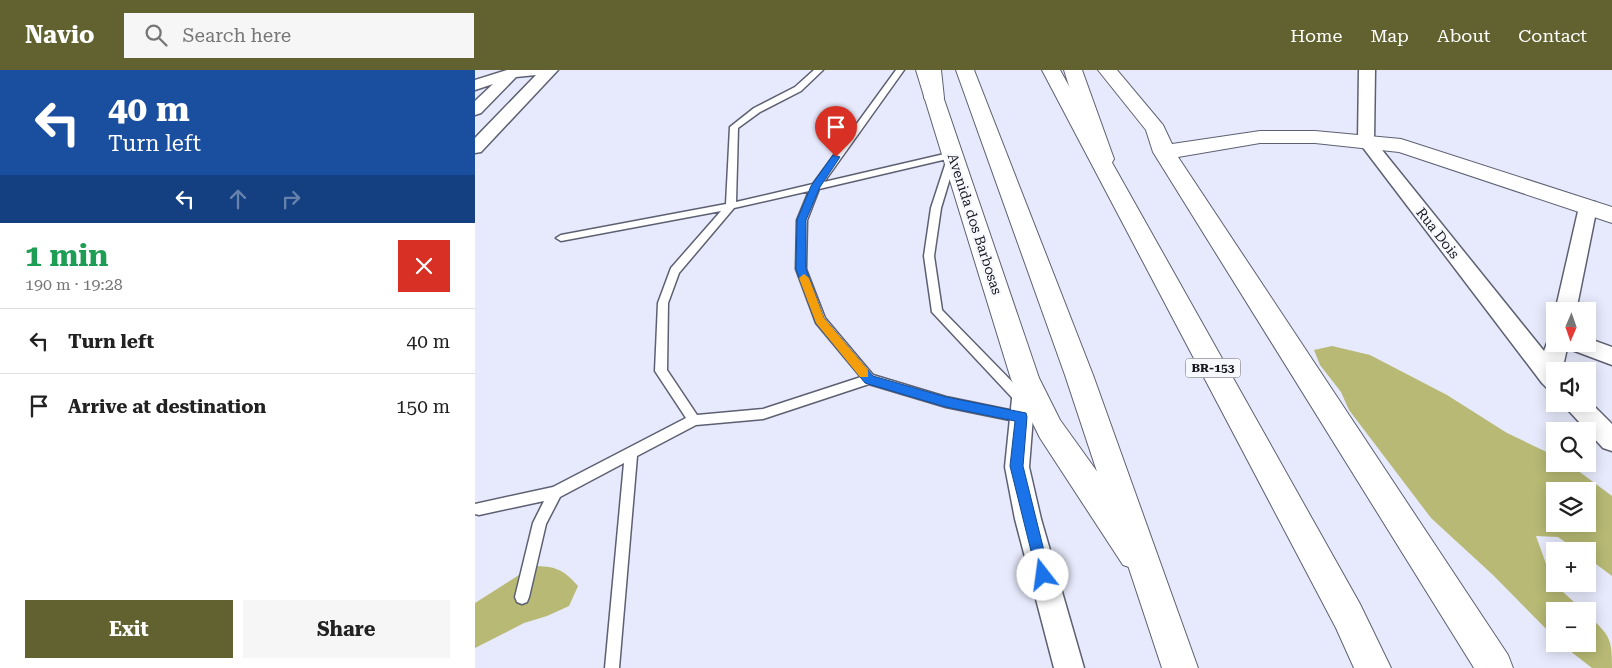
<!DOCTYPE html>
<meta charset="utf-8">
<style>
:root{--surface:#fff;--page:#f6f6f6;--text:#222;--muted:#767676;--line:#e0e0e0;--accent:#61622f}
body{margin:0;font-family:"Roboto Serif",serif;background:var(--page);color:var(--text);height:100vh;display:flex;flex-direction:column;font-size:19px;white-space:nowrap}
*{box-sizing:border-box;margin:0}
p{font-size:16px;color:var(--muted)}
.icon{flex:none;width:28px;height:28px;fill:none;stroke:currentColor;stroke-width:2;stroke-linecap:round;stroke-linejoin:round}
.map{position:relative;flex:1;overflow:hidden}
.sheet{display:flex;flex-direction:column;background:var(--surface);width:475px}
.sheet>*{flex:none}
.banner{background:#1a4fa0;color:#fff;overflow:hidden}
.needle{width:32px;rotate:182deg}
.buttons{position:absolute;left:1071px;top:232px;display:grid;gap:10px}
.buttons a{display:grid;place-items:center;width:50px;height:50px;border-radius:0px;background:var(--surface);box-shadow:0 2px 12px #0003;font-size:25px}
.pin{position:absolute;display:grid;place-items:center;width:42px;height:42px;color:#fff;margin:-51px -21px;border-radius:50% 50% 50% 0;rotate:-45deg;box-shadow:0 0 5px #0007}
.pin .icon{rotate:45deg}
.me{position:absolute;width:55px;margin:-28px;rotate:345deg;stroke-linejoin:round;filter:drop-shadow(0 0 4px #0008)}
.turn{display:flex;align-items:center;gap:18px;height:105px;padding:0 25px;font-size:22px}
.turn .icon{width:65px;height:65px;stroke-width:2.5}
.turn b{display:block;font-size:35px;line-height:42px}
.lanes{display:flex;align-items:center;height:48px;padding:0 25px;background:#0003;justify-content:center;gap:25px;direction:ltr}
.lanes .off{opacity:.35}
.round{display:grid;place-items:center;flex:none;width:52px;height:52px;border-radius:0px;background:var(--page)}
.head{display:flex;align-items:center;justify-content:space-between;height:85px;padding:0 25px}
h1{font-size:30px;font-weight:700;line-height:38px;color:#1e9e55}
.primary-button{display:flex;gap:10px;margin-top:auto;padding:10px 25px}
.primary-button a{flex:1;height:58px;border-radius:0px;background:var(--accent);color:#fff;font-size:20px;font-weight:700;line-height:58px;text-align:center}
.primary-button a+a{background:var(--page);color:var(--text)}
ul{padding:0;list-style:none}
li{display:flex;align-items:center;gap:15px;height:65px;padding:0 25px;border-top:1px solid var(--line)}
li div{flex:1}
li b{display:block;font-size:19px}
li em{font-style:normal}
header{display:flex;align-items:center;gap:30px;box-sizing:border-box;height:70px;padding:0 25px;background:var(--accent);color:#fff}
header strong{font-size:24px}
nav{display:flex;gap:28px;margin-inline-start:auto;font-size:18px}
.search{width:350px;height:45px;background:var(--page);display:flex;align-items:center;gap:12px;box-sizing:border-box;padding:0 18px;border-radius:0px;color:var(--muted);font-size:19px}
main{display:flex;flex:1;min-height:0}
.map>svg:first-child{display:block}
.forest{fill:#b7b974;fill-rule:evenodd}
.lines{fill:none;stroke-linecap:round;stroke-linejoin:round}
.lane-casing{stroke:#5d6072;stroke-width:3}
.street-casing{stroke:#5d6072;stroke-width:3}
.secondary-casing{stroke:#5d6072;stroke-width:2}
.highway-casing{stroke:#5d6072;stroke-width:2}
.lane{fill:#fff;fill-rule:evenodd}
.street{fill:#fff;fill-rule:evenodd}
.secondary{fill:#fff;fill-rule:evenodd}
.highway{fill:#fff;fill-rule:evenodd}
.route{fill:#1a73e8;stroke:#114b97}
.slow{fill:#f59e0b}
.labels{text-anchor:middle;stroke-width:5;stroke-linejoin:round;paint-order:stroke}
.shield{fill:#f7f8fd;stroke:#5b5c62;stroke-width:1}
.shield-label{font-size:12px;font-weight:bold;fill:#181920}
.street-label{font-size:14px;fill:#181920;stroke:#f7f8fd}
</style>
<header>
<strong>Navio</strong>
<div class="search"><svg class="icon" aria-label="search" viewBox="0 0 24 24"><circle cx="10" cy="10" r="6"/><path d="M15 15l6 6"/></svg>Search here</div>
<nav><a>Home</a><a>Map</a><a>About</a><a>Contact</a></nav>
</header>
<main>
<section class="sheet">
<div class="banner">
<div class="turn"><svg class="icon" aria-label="left" viewBox="0 0 24 24"><path d="M17 20v-9H6M10 6l-5 5 5 5"/></svg><div><b>40 m</b>Turn left</div></div>
<div class="lanes"><svg class="icon" aria-label="left" viewBox="0 0 24 24"><path d="M17 20v-9H6M10 6l-5 5 5 5"/></svg><svg class="icon off" aria-label="ahead" viewBox="0 0 24 24"><path d="M12 20V5M6 11l6-6 6 6"/></svg><svg class="icon off" aria-label="right" viewBox="0 0 24 24"><path d="M7 20v-9h11M14 6l5 5-5 5"/></svg></div>
</div>
<div class="head"><div><h1>1 min</h1><p>190 m · 19:28</p></div><a class="round" style="background:#d93025;color:#fff"><svg class="icon" aria-label="close" viewBox="0 0 24 24"><path d="M6 6l12 12M18 6L6 18"/></svg></a></div>
<ul>
<li><svg class="icon" aria-label="left" viewBox="0 0 24 24"><path d="M17 20v-9H6M10 6l-5 5 5 5"/></svg><div><b>Turn left</b></div><em>40 m</em></li>
<li><svg class="icon" aria-label="arrive" viewBox="0 0 24 24"><path d="M6 21V4h12l-3 4 3 4H6"/></svg><div><b>Arrive at destination</b></div><em>150 m</em></li>
</ul>
<div class="primary-button"><a>Exit</a><a>Share</a></div>
</section>
<div class="map">
<svg width="1137" height="598" viewBox="0 0 1137 598">
<rect width="100%" height="100%" fill="#e7eafc"/>
<path class="forest" d="M857,276l38,9 77,40 60,38 48,23v8h14l43,32v80l-24,-18 -1,-7h-9l-20,-14 -22,-1 17,47 31,28h-29v27l-62,-63 -62,-57 -82,-108 -8,-18 -21,-27 -6,-15zM1080,421h32v33h-32z
M58,496c22,0 30,3 45,20l-9,20 -22,10 -23,7 -49,25v-45z
M1113,545c22,21 24,23 24,53h-20l-31,-24h26z"/>
<g class="lines">
<g class="lane-casing">
<path id="lane" d="M339,0h9l-22,21 -41,21 -22,16 -2,74 77,-18 83,-114h8l-80,112 129,-30 3,1 1,2 -16,53 -7,48 8,54 85,87 2,4 -2,4 -4,1 -4,-1 -87,-93 -8,-56 7,-48 16,-49 -128,30 -12,31 -1,49 19,49 48,57 73,22 78,16 4,1 2,4 -2,4 -4,1 -78,-16 -77,-23 -106,35 -67,6 -59,31 -18,212h-14l19,-205 -64,34 -14,27 -17,73 -2,5 -5,2 -5,-2 -2,-5 18,-74 11,-22 -65,14 -4,-1v-10l78,-17 133,-69 -31,-47 3,-68 13,-35 50,-57 -160,30 -5,-3 5,-3 165,-31 4,-77 24,-19 41,-21zM334,121l-12,29 -1,49 20,54 45,54 -98,32 -66,6 -30,-45 1,-67 11,-30 55,-65z"/>
</g>
<g class="street-casing">
<path id="street" d="M32,0h51l-77,82 -6,1v-15l61,-63 -20,2 -35,36 -6,2v-14l18,-17 -18,6v-10z
M884,0h16l-1,70 170,211 5,-13 6,-2v8h13l-6,27h-7v20l-8,-3 -5,-5 -184,-242z
M1113,131l7,1 2,5 -21,104 -21,1 24,-105 2,-5z
M1112,268l25,9v18l-40,-15 -3,-6h18z
M550,299l8,3 3,7 -7,88 12,52 43,149h-30l-39,-149 -10,-52 9,-88 3,-7z
M1112,329l25,25v27l-9,-3 -34,-37 -4,-7h22z"/>
</g>
<g class="secondary-casing">
<path id="secondary" d="M441,0h18l105,308 21,42 87,121 4,12 -4,12 -12,4 -12,-4 -83,-127 -29,-59z
M589,0h18l32,89 -3,5 -8,2 -8,-2 -3,-5z
M623,0h19l46,55 9,19 88,-13h55l86,8 211,68v16l-213,-71 -84,-9h-55l-82,14 330,498 5,13h-39l-321,-516 -7,-22z"/>
</g>
<g class="highway-casing">
<path id="highway" d="M448,0h18l3,28 -3,4h-14l-3,-4z
M481,0h18l119,305 105,293h-36l-97,-293z
M567,0h18l300,534 31,64h-37l-18,-40z"/>
</g>
<use href="#lane" class="lane"/>
<use href="#street" class="street"/>
<use href="#secondary" class="secondary"/>
<use href="#highway" class="highway"/>
</g>
<path class="route" d="M358,85l7,2 -20,30 -14,33v49l18,49 49,58 73,21 80,16 1,4 -4,49 27,109 -2,5 -5,2 -4,-2 -2,-5 -27,-109 5,-45 -69,-14 -81,-24 -49,-60 -20,-54 1,-49 14,-34z"/>
<path class="slow" d="M329,204l5,4 15,40 44,52v7h-8l-44,-54 -17,-45z"/>
<g class="labels">
<rect class="shield" x="710.5" y="288.5" width="55" height="19" rx="4"/>
<g class="shield-label">
<text x="738" y="302">BR-153</text>
</g>
<g class="street-label">
<text transform="translate(500 154) rotate(72)" y="5">Avenida dos Barbosas</text>
<text transform="translate(963 163) rotate(52)" y="5">Rua Dois</text>
</g>
</g>
</svg>
<div class="buttons">
<a><svg class="needle" viewBox="-14 -14 28 28"><path d="M0-13l5 13h-10z" fill="#e53935"/><path d="M0 13l5-13h-10z" fill="#767676"/></svg></a>
<a><svg class="icon" aria-label="sound" viewBox="0 0 24 24"><path d="M4 9h4l5-4v14l-5-4H4zM17 9q2 3 0 6"/></svg></a>
<a><svg class="icon" aria-label="search" viewBox="0 0 24 24"><circle cx="10" cy="10" r="6"/><path d="M15 15l6 6"/></svg></a>
<a><svg class="icon" aria-label="layers" viewBox="0 0 24 24"><path d="M12 4l9 5-9 5-9-5zM3 14l9 5 9-5"/></svg></a>
<a>+</a>
<a>−</a>
</div>
<div class="pin" style="left:361px;top:87px;background:#d93025"><svg class="icon" aria-label="arrive" viewBox="0 0 24 24"><path d="M6 21V4h12l-3 4 3 4H6"/></svg></div>
<svg class="me" style="left:568px;top:505px" viewBox="-20 -20 40 40"><circle r="19" fill="#fff"/><path d="M0-13L10 11 0 6-10 11z" fill="#1a73e8"/></svg>
</div>
</main>
